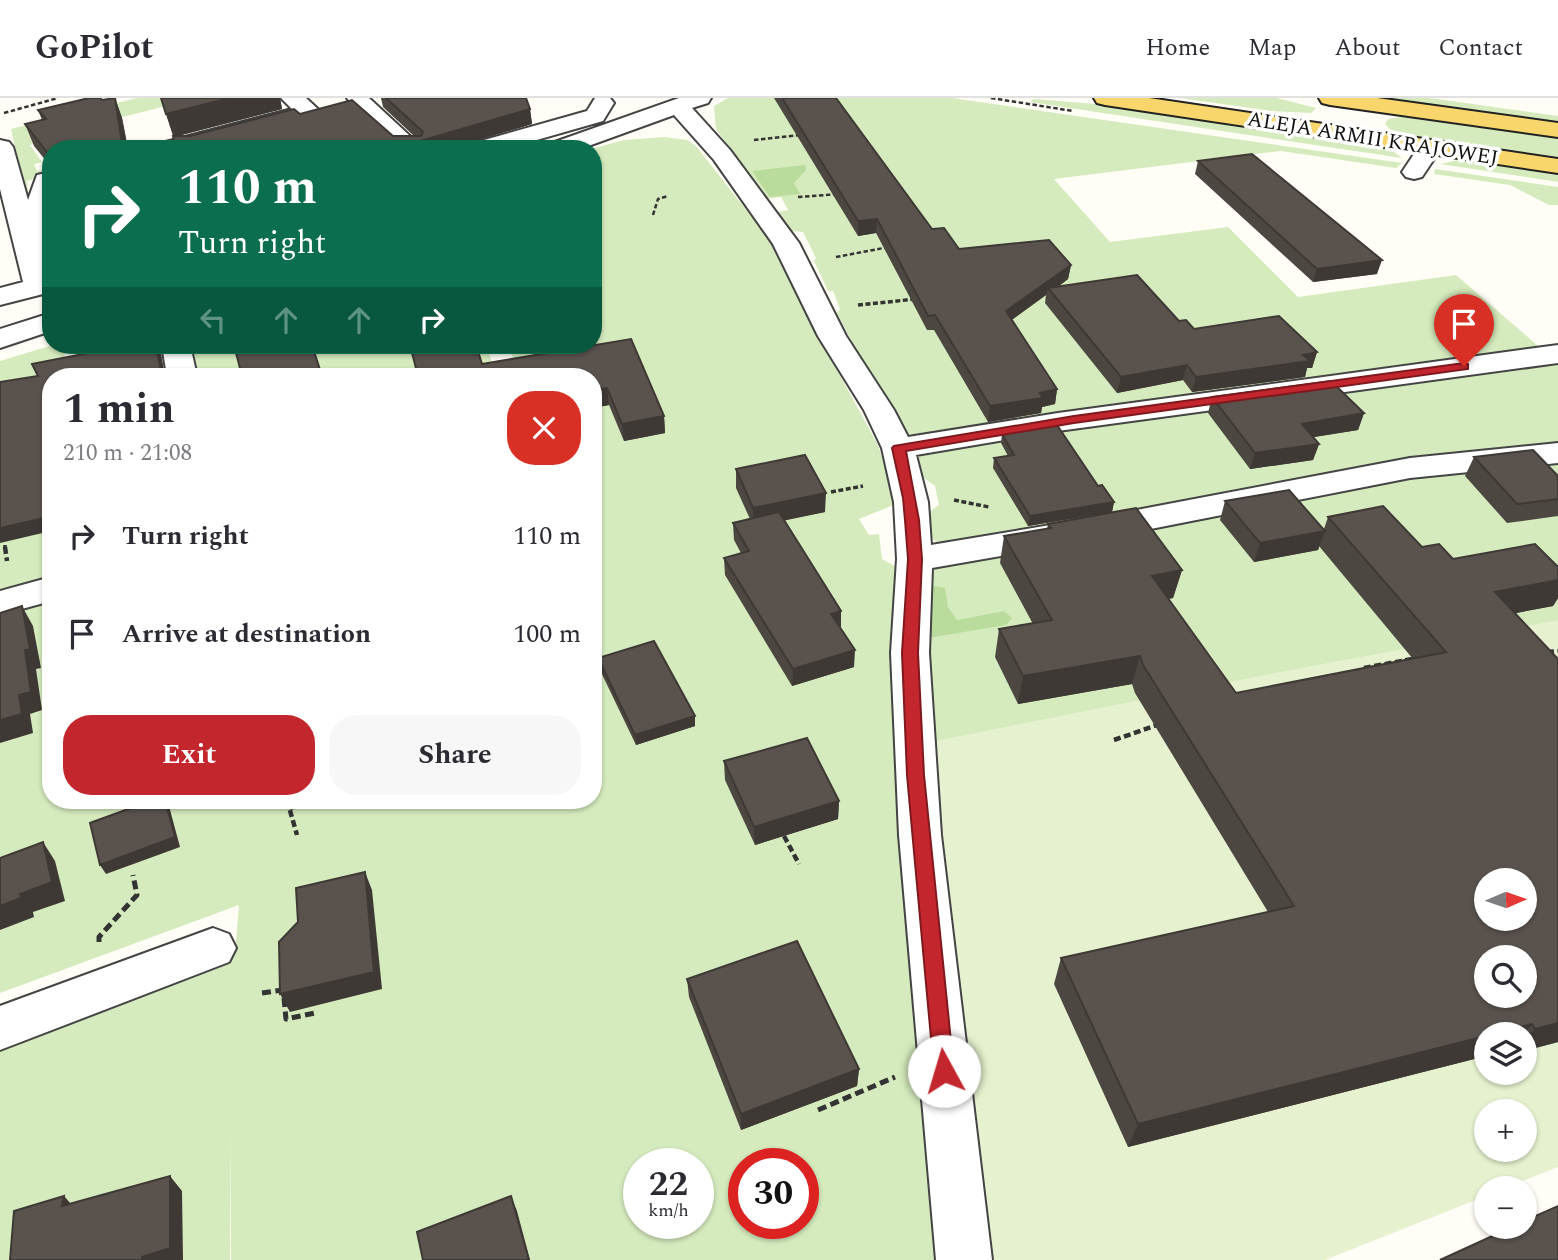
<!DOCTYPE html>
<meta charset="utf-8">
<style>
:root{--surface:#fff;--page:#f7f7f7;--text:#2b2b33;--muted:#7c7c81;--line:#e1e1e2;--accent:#c4262e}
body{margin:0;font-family:Spectral,serif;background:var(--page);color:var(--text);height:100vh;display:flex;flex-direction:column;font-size:26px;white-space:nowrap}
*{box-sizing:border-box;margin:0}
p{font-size:23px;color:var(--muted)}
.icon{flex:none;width:38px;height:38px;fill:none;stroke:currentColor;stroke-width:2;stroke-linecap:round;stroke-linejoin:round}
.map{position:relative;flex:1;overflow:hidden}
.details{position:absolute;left:42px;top:270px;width:560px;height:441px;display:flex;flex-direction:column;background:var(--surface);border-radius:28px;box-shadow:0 2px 5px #0004}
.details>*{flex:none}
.hud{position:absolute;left:42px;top:42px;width:560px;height:214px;border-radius:28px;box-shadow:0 2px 5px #0004;background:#0b6e4f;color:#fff;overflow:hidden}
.needle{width:46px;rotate:88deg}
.buttons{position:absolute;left:1474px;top:770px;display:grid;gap:14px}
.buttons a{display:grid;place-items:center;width:63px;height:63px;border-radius:50%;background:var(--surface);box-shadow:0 2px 5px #0004;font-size:35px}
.speed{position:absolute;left:623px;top:1050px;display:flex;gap:14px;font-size:35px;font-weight:700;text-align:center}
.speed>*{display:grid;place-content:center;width:91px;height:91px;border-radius:50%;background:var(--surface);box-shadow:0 2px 5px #0004;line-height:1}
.speed small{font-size:18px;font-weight:400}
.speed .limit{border:10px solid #d22;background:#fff;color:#111}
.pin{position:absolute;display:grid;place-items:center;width:60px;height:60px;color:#fff;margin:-72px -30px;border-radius:50% 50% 50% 0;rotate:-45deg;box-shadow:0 0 7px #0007}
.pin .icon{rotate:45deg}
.me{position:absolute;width:77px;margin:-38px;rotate:354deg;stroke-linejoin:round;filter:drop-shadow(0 0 5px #0008)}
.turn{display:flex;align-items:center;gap:24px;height:147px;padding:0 21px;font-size:32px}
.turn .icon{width:91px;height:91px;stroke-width:2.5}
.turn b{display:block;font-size:49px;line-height:60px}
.lanes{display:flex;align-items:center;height:66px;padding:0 21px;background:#0003;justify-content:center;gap:35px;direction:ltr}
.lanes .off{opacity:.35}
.round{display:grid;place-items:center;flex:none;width:74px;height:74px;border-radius:28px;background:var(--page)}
.head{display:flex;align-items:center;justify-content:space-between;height:119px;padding:0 21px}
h1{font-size:42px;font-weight:700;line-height:52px}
.primary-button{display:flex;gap:14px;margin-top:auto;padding:14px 21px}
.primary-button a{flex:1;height:80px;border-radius:28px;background:var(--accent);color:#fff;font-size:28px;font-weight:700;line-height:80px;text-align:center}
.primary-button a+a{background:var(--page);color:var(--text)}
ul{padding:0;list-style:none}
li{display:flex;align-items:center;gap:21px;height:98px;padding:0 21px}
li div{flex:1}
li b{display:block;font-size:26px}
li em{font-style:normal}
header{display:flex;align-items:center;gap:42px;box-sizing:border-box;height:98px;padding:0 35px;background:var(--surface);border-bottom:2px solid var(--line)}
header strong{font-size:33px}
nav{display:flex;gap:38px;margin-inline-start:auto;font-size:24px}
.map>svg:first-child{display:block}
.green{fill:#d5ebbd;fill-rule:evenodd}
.forest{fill:#b9dc9c}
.pitch{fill:#e6f2cf;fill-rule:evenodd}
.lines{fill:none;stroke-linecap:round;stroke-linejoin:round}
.minor-casing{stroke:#444;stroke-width:4}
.major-casing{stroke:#222;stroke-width:4}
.path-far3{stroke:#333;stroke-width:2.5;stroke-dasharray:4.5 2.5;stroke-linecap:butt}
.path-far2{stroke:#333;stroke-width:3.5;stroke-dasharray:5 2.5;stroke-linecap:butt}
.path-far1{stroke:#333;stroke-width:4.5;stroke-dasharray:7 3.5;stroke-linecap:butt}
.path{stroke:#333;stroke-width:5;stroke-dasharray:9 4.5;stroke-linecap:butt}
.minor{fill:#fff;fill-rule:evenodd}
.major{fill:#f9d66b;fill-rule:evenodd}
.wall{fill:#4d4742}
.shaded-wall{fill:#3f3936}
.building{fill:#5a524d;stroke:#3f3936;stroke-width:2;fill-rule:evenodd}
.route{fill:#c4262e;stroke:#7f191e;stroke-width:2}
.labels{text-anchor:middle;stroke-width:7;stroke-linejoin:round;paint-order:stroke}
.far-street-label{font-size:21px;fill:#111;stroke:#fff}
</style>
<header>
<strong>GoPilot</strong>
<nav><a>Home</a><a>Map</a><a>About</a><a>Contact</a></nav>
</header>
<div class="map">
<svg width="1558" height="1162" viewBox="0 0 1558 1162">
<rect width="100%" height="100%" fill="#fffdf5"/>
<path class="green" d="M137,0h60l-86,22 -81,25 12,17 -8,2 3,7 13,-3 1,6 -24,7 2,22h-2l-16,-74z
M728,0h224l450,65 -6,5 -115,-17 -227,28 56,63 118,-15 70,70 158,-22 88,76 -269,36c-17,-4 -39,-3 -54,7l-303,42 -13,-3 -44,-73 -24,-47 3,-4 -7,-18h-5l-14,-30 2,-3 -13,-26 -11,-1 -14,-19 10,-2 -7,-13 -16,2 -49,-70 -2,-23z
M1180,0h97l39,10 -5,5 -40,-2z
M1374,0h56l128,18v8z
M1033,1l75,6 279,42 15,11 -372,-56z
M1408,18l150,21v22l-148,-22 -20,-8 -5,-5 3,-5z
M664,39l23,3 9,6 85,108 39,85 58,106 18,59 -37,15 10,16 10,-1 3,25 13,7v135l47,559h-711v-134l-1,134h-230v-218l235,-88 4,-49 -239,88v-378l51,-15v200h542v-424h-73l-12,-31h85l-2,-196 33,-9zM639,1066h59v59h-59zM744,1066h59v59h-59z
M1464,61l94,14v9l-118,-18z
M1435,71l123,18v18h-9l-39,-20 -76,-11z
M53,247h11l2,31h-15v203l-51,15v-233z
M192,247h294l11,31h-298z
M1558,265v343l-623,49 -8,-115v-72l12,-23 -7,-7 -3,-26 10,-7 -4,-19 -16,-12 -3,-14 10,-10 270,-40 15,3 36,-11z"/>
<path class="forest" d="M805,67l1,5 -12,13 6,11 -30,3 -18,-26z
M929,487l16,3 3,19 9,13 47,-9 8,7 -6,7 -78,13z"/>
<path class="pitch" d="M1558,522v547l-53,21h-19v8l-161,64h-335l-35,-250 -24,-268 334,-67zM1486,782h38v39h-38zM1486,859h38v39h-38zM1486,936h38v39h-38zM1486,1013h38v39h-38z"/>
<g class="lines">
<g class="minor-casing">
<path id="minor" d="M281,0h25l14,13 -3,5 -123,33h-40l4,-5 134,-35z
M347,0h22l55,51h-26l-40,-35z
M595,0h15l4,5 -11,18 -98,28h-39l4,-5 117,-33z
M679,0h32l-3,5 -16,5 38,42 69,93 47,93 48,74 14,27 150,-24 500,-68v18l-500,68 -142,24 12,47 3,43 179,-30 300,-57 148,-15v20l-148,15 -300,59 -178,31 -3,85 12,182 51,425h-56l-37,-425 -8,-182 6,-94 -3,-57 -12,-54 -18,-38 -46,-74 -45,-92 -59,-84 -40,-45 -94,34h-35l4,-5z
M0,42l9,2 4,5 15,53 9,-25 14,-3 -2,42 2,38 -8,1 6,22h2v17l-51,13v-17l23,-6 -23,-93z
M1430,42l8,2 4,5 -20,30 -8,2 -8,-2 -4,-5 20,-30z
M51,215v18l-51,17v-19z
M162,247h28l7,31h-30z
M51,479v24l-51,14v-24z
M213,830l16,6 7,14 -7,14 -229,88v-44z"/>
</g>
<g class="major-casing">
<path id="major" d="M1094,0h55l409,61v14l-453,-68 -8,-2z
M1319,0h58l181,25v14l-228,-32 -8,-2z"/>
</g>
<path class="path-far3" d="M991,0l82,13
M4,15l54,-15
M754,42l47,-5
M798,99l41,-3
M653,117l5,-16 10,-3
M836,159l53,-10"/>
<path class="path-far2" d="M858,207l58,-6
M831,394l32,-6
M954,402l35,7
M5,447v3"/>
<path class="path-far1" d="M5,449l2,14
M1547,554l11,-1
M1364,570l53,-10
M1114,642l46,-16
M287,702l10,35
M784,738l15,28"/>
<path class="path" d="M99,844v-5l38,-42 -4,-20
M262,895l21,-3
M284,900l2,21 29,-6
M818,1012l77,-33"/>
<use href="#minor" class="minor"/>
<use href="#major" class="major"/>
</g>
<path class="wall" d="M115,0l7,20 6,31h-77v18l-17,-21 -9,-22 17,-4 -4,-10z
M161,0h119l2,11 -105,27h13l110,-22 93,22h21l-31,-29 -2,-9h145l4,11 2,15 -84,25 -275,-13z
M774,0h62l96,131 27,20 112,16 -3,14 -9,7 120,35 15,8 123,23 -5,16h-5l-2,9 -113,15 -9,-12 -66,13 -72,-90 1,-8 -34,25 45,69 -2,15 -13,3 -1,6 -53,9 -54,-92h-7l-51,-97 -18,3z
M1198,63l179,113 -64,8 -118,-108z
M631,241l33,77 1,17 -41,8 -15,-36 -16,3v-32h-175l64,-12z
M1212,299l152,16 -6,17 -45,7 6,7 -6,16 -63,9 -42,-56z
M1002,336l96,52 16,16 -2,10 -84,14 -35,-58 1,-10 14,-2 -7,-13z
M1474,359l84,19v40l-51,7 -42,-47z
M736,371l89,43 -41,8 56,108 14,39 -62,19 -67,-111 -1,-17 17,-5 -7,-13 -1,-17 17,-4 -14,-31z
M1225,403l99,28 4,-12 94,30 31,12 105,8v31l-5,8 -38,7 43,46v383l-34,9v-17h-38v22l-358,91 -74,-163 7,-26 207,-46 -133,-219 -3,-9 -114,20 -23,-47 4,-28 34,-5 -33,-61 4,-27 43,-7 1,-5 134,46 -9,28 -5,1 68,94 177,-34 -94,-113 -1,4 -64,12 -34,-42z
M598,560l97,68 -59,19 -37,-77z
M724,663l115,40 -1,18 -83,26 -30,-65z
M687,881l172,90 -2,17 -116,44 -52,-133z"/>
<path class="shaded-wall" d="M115,0l7,20 6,31h-5z
M230,0h50l2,11 -108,28 -8,-23z
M530,11l2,15 -84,25h-55z
M877,121l-1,14 -18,3v-15z
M1382,162l-5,14 -64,8 4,-13z
M1071,167l-3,14 -17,13 -3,-4 -2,7 -42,30 2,-14z
M156,247h2l3,8 4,23h-3z
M312,247h21l-20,4z
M1317,254l-5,16h-5l-2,9 -113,15 4,-15z
M1187,267l-4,15 -66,13 4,-16z
M607,290l2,17 -16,3v-18z
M1057,291l-2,15 -13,3 -1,6 -53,9 2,-16 50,-13z
M1364,315l-6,17 -62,10 6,-16z
M664,318l1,17 -41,8 -2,-17z
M1319,346l-6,16 -63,9 5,-16z
M826,395l-1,19 -72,15v-19z
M1114,404l-2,10 -84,14 2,-10z
M51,411v22l-51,12v-15l44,-17z
M1325,433l-7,19 -64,12 6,-19z
M1182,472l-9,28 -29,5 8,-27z
M1558,482v18l-5,8 -73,14 15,-28z
M22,508l11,20 8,42 -5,1 6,41 -12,4 3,19 -33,10v-23l19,-25 6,-45z
M841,513v17l-10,-14z
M855,552l-1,17 -62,19 1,-17z
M1140,558l-8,28 -114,20 5,-28z
M695,618v10l-59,19 -1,-10z
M165,702l4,6 11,41 -74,27 -6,-9z
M287,702h40l-36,10z
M839,703l-1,18 -83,26 -1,-18z
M43,744l12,19 10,40 -32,11 1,5 -34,13v-24l20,-12z
M365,774l7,18 10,99 -92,23 -10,-18z
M1558,925v19l-34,9v-10l11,-12z
M1532,926l-8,10h-32z
M1486,938v20l-358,91 10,-23z
M859,971l-2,17 -116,44v-16z
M170,1078l12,15 1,69h-41v-3z
M64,1098l14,16 -16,-6z
M511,1098l6,15 13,49h-1z"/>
<path class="building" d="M89,0h11l2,2 13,-2 8,51h-72v8l-26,-33 21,-5 -8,-9z
M161,0h69l-64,16z
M386,0h140l4,11 -137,40h-217l-3,-13h17l104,-27 6,5 52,-14 41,36h28l2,-4z
M782,0h54l96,131 12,-1 15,21 90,-9 22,25 -65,46 51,78 -17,4 3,5 -53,8 -55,-91 -7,1 -51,-97 -19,2z
M1252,56l130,106 -65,9 -119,-108z
M1137,177l42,46 7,-1 8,9 85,-13 38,36 -14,3 7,6 -114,16 -9,-12 -66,12 -73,-89z
M631,241l33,77 -42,8 -15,-36 -14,2v-14h-175l-8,-31h66l6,19z
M129,247h27l6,31h-111v133l-7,2v7l-44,10v-146l38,-6 -6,-12z
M234,247h78l10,31h-80z
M1331,283l33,32 -62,11 17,20 -64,9 -43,-56z
M1057,327l41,61 4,-1 12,17 -84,14 -36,-58 20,-3 -12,-21z
M1533,352l25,26v23l-41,5 -43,-47z
M805,357l21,38 -73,15 -17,-39z
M1289,392l36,41 -65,12 -35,-42z
M1383,408l39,41 17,-3 14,15 82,-15 23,23v13l-63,12 63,67v364l-23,6 -3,-5 -40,10h-6v2l-348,88 -77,-166 233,-52 -151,-241 -3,-9 -117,20 -24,-47 53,-9 -48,-84 47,-8 -3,-4 88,-16 46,62 -30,6 84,117 210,-41 -118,-135zM1486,782h38v39h-38zM1486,859h38v39h-38z
M779,414l62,99 -10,3 24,36 -62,19 -69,-111 25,-7 -16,-28z
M22,508l8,43 -5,1 6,42 -12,3 3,19 -22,6v-107z
M654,543l41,75 -60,19 -37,-77z
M807,640l32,63 -85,26 -30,-66z
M153,702h12l10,37 -75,28 -10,-42z
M43,744l9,40 -32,12 1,4 -21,8v-48z
M365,774l9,100 -94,22 -1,-52 19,-20 -2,-34z
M797,843l62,128 -118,45 -54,-135z
M170,1078v72l-28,9v3h-132l4,-49 50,-15 -2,10z
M511,1098l18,64h-106l-6,-28z
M1558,1108v54h-118l72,-33h12v-6z"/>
<path class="route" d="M1464,265l4,1v5l-394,54 -168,28 13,69 3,39 -4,94 6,122 30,296 -3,7 -7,3 -7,-3 -3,-7 -27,-296 -5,-122 6,-94 -3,-39 -2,-22 -11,-50 2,-2 180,-30z"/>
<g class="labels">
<g class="far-street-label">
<text transform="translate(1373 40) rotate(9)" y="7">ALEJA ARMII KRAJOWEJ</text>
</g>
</g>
</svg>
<div class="buttons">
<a><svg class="needle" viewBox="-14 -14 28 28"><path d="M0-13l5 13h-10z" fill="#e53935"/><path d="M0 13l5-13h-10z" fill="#7c7c81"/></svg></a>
<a><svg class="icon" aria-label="search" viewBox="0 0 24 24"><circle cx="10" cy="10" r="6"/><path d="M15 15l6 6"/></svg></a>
<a><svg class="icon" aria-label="layers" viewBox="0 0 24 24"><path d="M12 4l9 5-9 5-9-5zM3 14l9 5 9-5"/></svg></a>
<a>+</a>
<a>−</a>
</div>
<div class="speed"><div>22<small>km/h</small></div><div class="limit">30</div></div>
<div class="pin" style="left:1464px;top:268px;background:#d93025"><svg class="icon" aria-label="arrive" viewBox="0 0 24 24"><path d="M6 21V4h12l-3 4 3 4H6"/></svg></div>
<svg class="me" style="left:944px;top:973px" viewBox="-20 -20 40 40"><circle r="19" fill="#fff"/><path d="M0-13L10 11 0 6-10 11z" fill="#c4262e"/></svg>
<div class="hud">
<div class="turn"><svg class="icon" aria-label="right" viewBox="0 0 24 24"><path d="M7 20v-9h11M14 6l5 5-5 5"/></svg><div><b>110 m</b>Turn right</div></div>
<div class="lanes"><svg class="icon off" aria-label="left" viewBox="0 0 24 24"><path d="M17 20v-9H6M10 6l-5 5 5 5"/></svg><svg class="icon off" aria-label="ahead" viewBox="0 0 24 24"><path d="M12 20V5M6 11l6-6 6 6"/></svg><svg class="icon off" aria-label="ahead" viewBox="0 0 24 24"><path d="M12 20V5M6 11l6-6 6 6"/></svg><svg class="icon" aria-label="right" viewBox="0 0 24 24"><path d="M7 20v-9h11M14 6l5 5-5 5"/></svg></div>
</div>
<section class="details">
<div class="head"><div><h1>1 min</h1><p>210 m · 21:08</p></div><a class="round" style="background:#d93025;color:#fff"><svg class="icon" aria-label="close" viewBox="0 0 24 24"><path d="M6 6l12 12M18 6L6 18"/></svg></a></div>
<ul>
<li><svg class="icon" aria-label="right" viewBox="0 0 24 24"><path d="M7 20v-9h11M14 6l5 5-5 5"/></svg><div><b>Turn right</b></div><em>110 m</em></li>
<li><svg class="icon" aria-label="arrive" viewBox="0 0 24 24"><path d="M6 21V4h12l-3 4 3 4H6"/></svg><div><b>Arrive at destination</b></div><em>100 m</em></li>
</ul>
<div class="primary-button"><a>Exit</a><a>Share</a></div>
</section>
</div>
